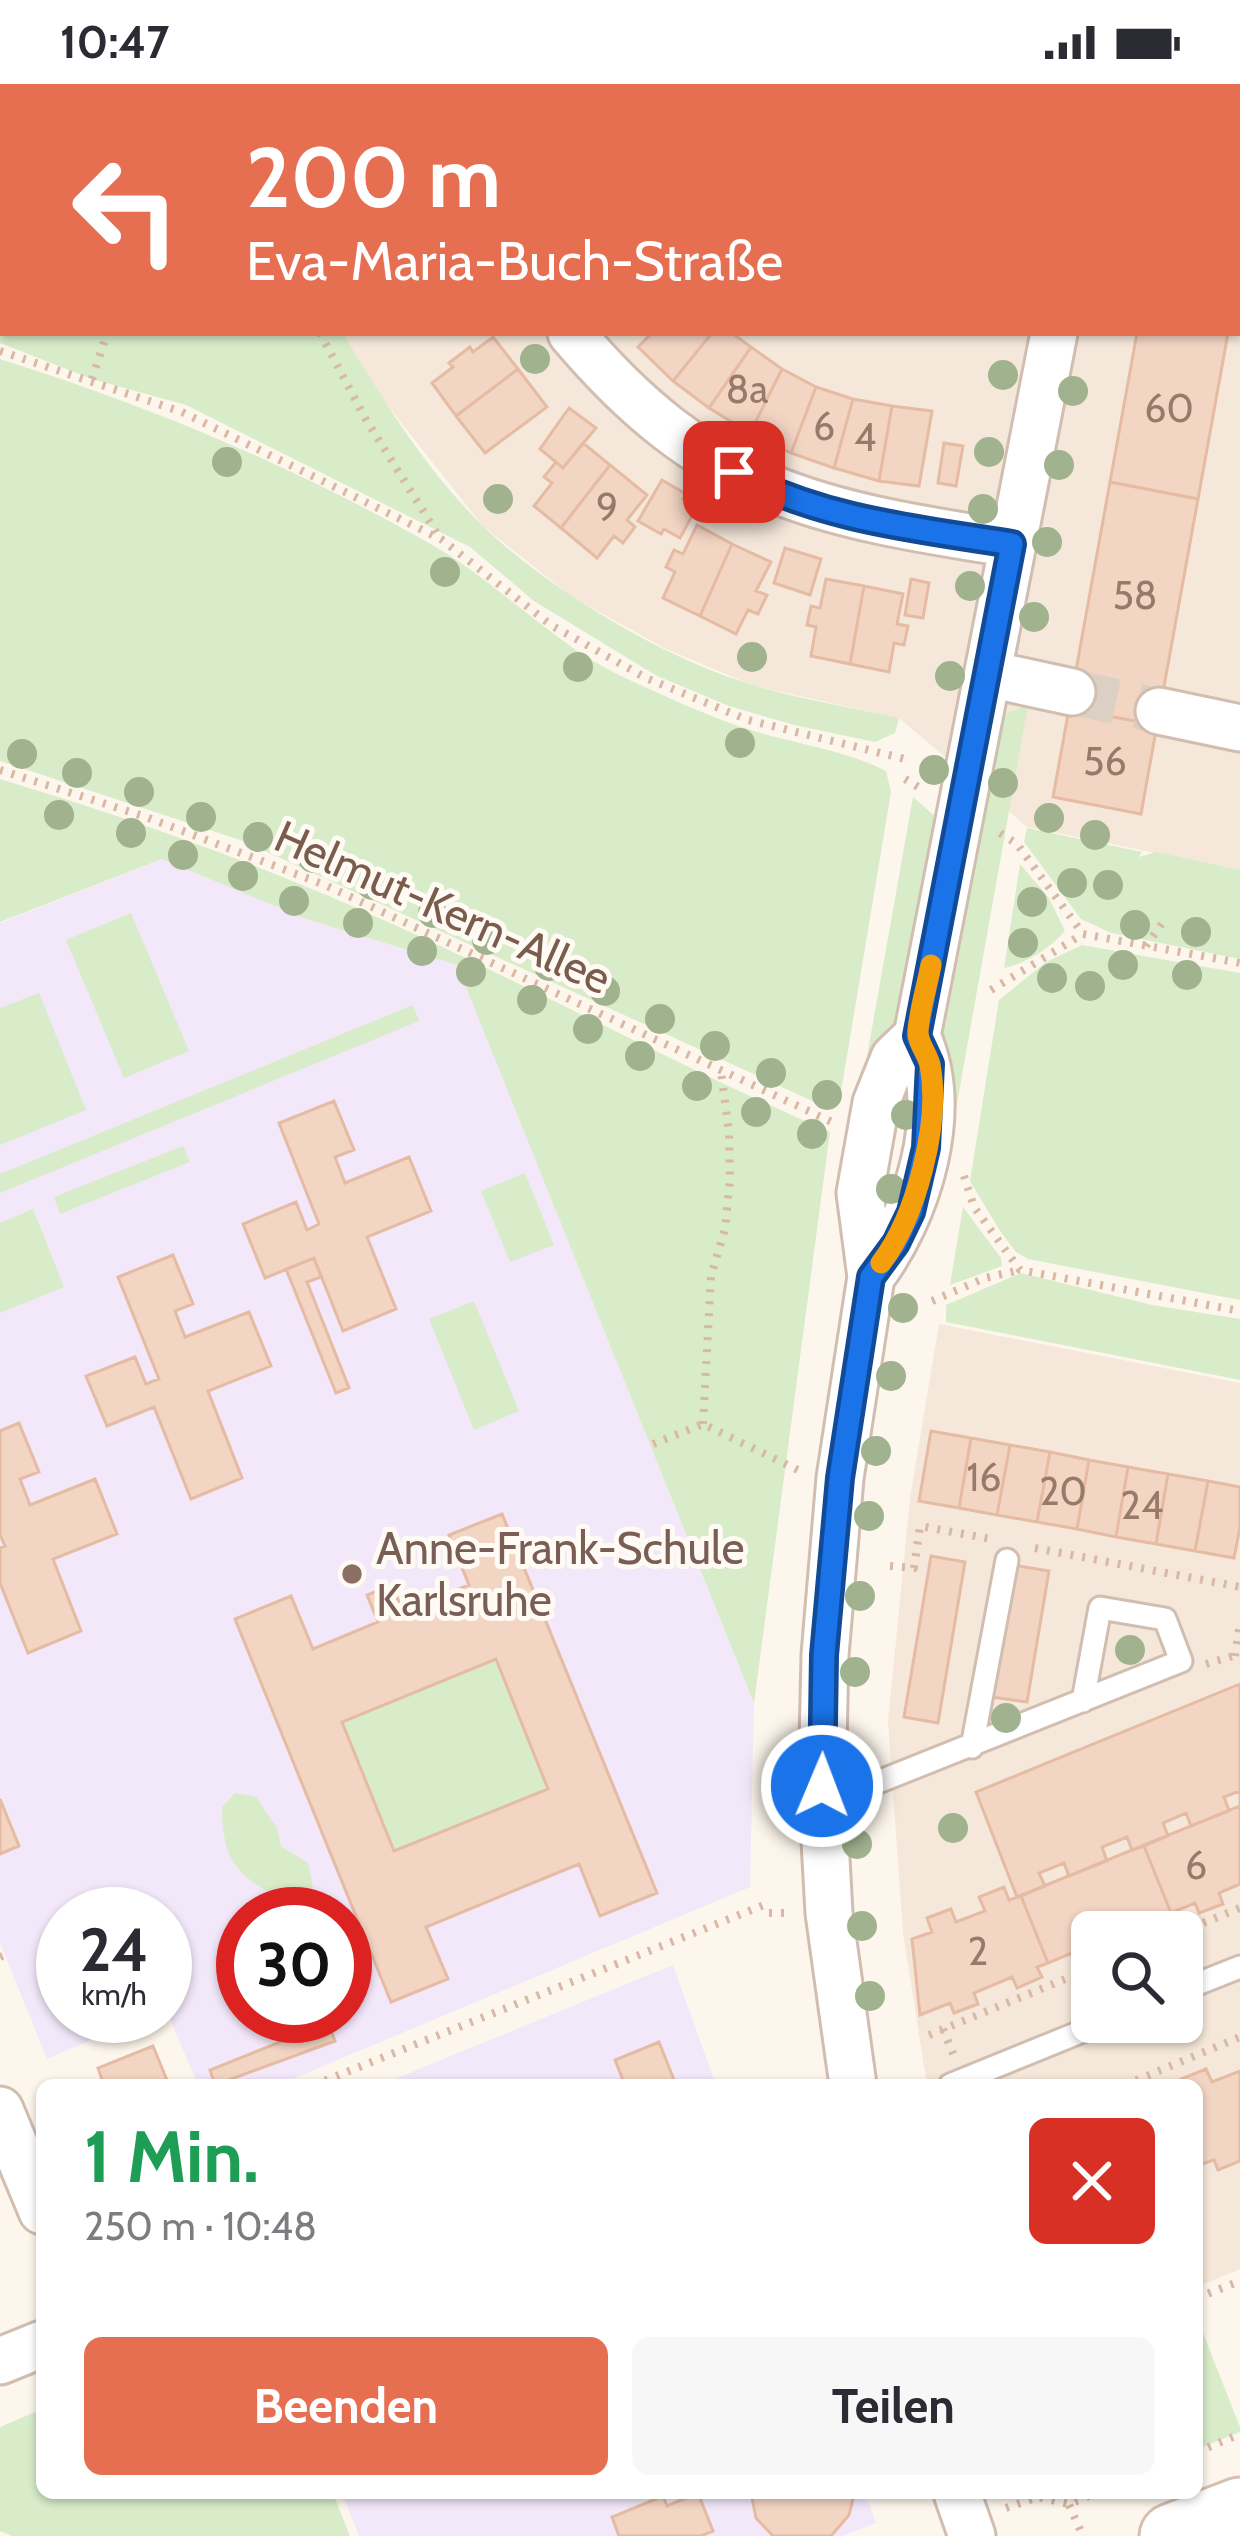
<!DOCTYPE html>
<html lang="de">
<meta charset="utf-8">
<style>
:root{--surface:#fff;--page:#f7f7f7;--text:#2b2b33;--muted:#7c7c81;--accent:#e76f51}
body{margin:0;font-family:Cabin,sans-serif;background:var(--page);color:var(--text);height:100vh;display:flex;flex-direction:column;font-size:45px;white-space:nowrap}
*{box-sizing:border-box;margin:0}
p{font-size:39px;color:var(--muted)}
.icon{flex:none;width:66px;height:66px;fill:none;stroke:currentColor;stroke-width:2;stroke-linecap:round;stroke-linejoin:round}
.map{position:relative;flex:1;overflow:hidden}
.panel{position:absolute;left:36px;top:1995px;width:1167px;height:420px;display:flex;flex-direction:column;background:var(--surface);border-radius:18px;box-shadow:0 3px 9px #0004}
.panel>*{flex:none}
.banner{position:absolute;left:0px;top:0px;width:1242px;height:252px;box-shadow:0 3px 9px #0004;background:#e76f51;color:#fff;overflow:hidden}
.tools{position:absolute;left:1071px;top:1827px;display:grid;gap:24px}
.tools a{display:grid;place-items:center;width:132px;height:132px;border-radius:18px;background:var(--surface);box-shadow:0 3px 9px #0004;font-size:60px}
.speed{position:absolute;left:36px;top:1803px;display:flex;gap:24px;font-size:60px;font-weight:700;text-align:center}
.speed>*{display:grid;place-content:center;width:156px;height:156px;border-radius:50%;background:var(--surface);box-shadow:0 3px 9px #0004;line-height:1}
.speed small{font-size:30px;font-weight:400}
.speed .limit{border:18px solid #d22;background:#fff;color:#111}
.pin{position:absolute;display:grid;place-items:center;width:102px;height:102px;color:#fff;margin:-51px;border-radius:24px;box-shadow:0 6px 18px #0006}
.me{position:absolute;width:132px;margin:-66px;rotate:1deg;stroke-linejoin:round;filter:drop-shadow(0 0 9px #0008)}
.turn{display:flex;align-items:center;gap:42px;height:252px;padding:0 48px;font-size:54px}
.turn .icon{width:156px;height:156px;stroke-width:2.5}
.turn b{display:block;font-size:84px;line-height:102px}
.round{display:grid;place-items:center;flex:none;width:126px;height:126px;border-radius:18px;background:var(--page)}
.summary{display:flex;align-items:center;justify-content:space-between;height:204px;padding:0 48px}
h1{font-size:72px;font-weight:700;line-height:90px;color:#1e9e55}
.cta{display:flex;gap:24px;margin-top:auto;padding:24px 48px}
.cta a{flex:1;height:138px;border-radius:18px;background:var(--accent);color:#fff;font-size:48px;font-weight:700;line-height:138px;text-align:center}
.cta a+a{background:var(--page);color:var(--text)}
.status{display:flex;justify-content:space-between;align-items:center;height:84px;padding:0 60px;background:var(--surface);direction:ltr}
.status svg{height:33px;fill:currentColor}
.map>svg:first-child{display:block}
.residential{fill:#f5e8da;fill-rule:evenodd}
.education{fill:#f3e8fa;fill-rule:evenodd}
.green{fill:#d8ecc9}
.building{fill:#f3d5c3;stroke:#e6bba3;stroke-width:3;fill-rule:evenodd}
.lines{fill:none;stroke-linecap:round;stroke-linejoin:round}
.street-tunnel{stroke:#dcd0c4;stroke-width:45;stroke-dasharray:45 22;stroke-linecap:butt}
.lane-casing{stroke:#d1beb0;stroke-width:27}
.street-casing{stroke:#d1beb0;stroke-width:51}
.secondary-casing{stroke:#d6c0b0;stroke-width:69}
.path{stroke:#d9b8a5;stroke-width:8;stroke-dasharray:3 9;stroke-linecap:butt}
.lane{stroke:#fff;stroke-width:21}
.street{stroke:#fff;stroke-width:45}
.secondary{stroke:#fff;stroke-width:63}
.tree{fill:#a0b28e}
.route-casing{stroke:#114b97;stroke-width:30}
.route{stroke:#1a73e8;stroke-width:21}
.slow{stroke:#f59e0b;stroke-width:21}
.education-dot{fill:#8d6e63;stroke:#fffaf3;stroke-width:4.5}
.labels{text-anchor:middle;stroke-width:10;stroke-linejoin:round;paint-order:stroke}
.number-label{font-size:39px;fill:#987a6a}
.street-label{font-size:45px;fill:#7a5c4d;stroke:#fffaf3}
.education-label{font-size:45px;fill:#785e54;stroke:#fffaf3;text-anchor:start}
</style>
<div class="status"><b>10:47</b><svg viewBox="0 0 49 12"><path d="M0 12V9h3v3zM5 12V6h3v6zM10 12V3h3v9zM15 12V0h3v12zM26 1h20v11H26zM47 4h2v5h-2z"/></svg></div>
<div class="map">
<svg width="1240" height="2452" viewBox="0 0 1240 2452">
<rect width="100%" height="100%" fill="#fdf6ec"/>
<path class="residential" d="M239,0h1001v786l-213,-43 -128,-109 -145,-32 -90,-38 -92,-51 -89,-71 -100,-126 -40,-67h896v-246z
M939,1240l301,59v886l-43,18v-202h-270l-24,-152 -15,-211 22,-224zM1092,1848h90v90h-90z"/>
<path class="education" d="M163,775l143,60 151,46 297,738 -4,184 -472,198h-80l-33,-77v-94h-102v102h83l-99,43 -47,-116v-1020zM243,1830h102v102h-102z
M673,1881l43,120h-336z
M342,2409h523l11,30 -33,13h-484z"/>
<path class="green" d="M0,0l241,3h-238v246h340c40,67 83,137 139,192 66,65 186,136 274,161 47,14 96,21 143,32l-4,15 -20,9 -81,-17 -65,-19 -72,-30 -123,-75 -64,-54 -284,-142 -94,-26 -92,-36z
M0,275c150,47 298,109 434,187 66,38 118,97 187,130 41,19 84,39 126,53 47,15 96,20 139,42l5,21 -50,300 -11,17 -587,-268 -243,-80z
M1028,621l-77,432h-9l10,-61 -10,-48 55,-306 7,-8z
M0,695c120,36 237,77 352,127 161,70 316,156 478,226l-76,571 -297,-738 -151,-46 -144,-60 -162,63z
M913,713l25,22 -34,195 -49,110z
M1027,744l115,24 -3,5 17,-5 84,18v89l-129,-26 -30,-14 -57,-77z
M1020,780l29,34 16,33c-13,16 -40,33 -61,37z
M131,829l58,138 -65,27 -58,-138z
M1082,861l158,28v327l-212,-41 -12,-7 -16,-21 -30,-50 29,-181 47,-38z
M39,909l47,117 -86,35v-137z
M413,921l6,16 -419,172v-19z
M183,1062l7,16 -130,52 -6,-17z
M525,1089l29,72 -44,17 -29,-71z
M963,1123l38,51 1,8 -52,19z
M33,1125l31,78 -64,26v-90z
M1021,1189l131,32 88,14v61l-294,-58v-17z
M474,1217l45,110 -45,19 -45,-111z
M496,1575l52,130 -154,62 -52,-129z
M235,1709l21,4 21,31 4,18 27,17 5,24 -27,17c-47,-31 -63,-36 -64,-97z
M1197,2234l43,109v5l-43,17z
M42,2325v84h291l17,43h-338l-12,-5v-104z"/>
<path class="building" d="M652,249h60l-39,48 -35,-34z
M712,249h20l19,14 -42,61 -36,-27z
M1137,249h91l-30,166 -88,-17z
M493,253l25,32 -62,47 -24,-33 21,-16 -4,-4 21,-16 3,5z
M751,263l31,22 -32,64 -41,-25z
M518,285l29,38 -62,46 -29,-37z
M782,285l34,18 -25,66 -41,-20z
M816,303l37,12 -19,69 -43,-15z
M853,315l39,7 -13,75 -45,-13z
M892,322l40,5 -13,75 -40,-5z
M569,324l27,20 -33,40 -23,-19z
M583,359l27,22 -49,63 -27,-22 18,-23 -8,-6 12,-15 7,6z
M944,359l19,3 -7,40 -18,-3z
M610,381l37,30 -20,25 8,7 -12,16 -9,-7 -17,22 -36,-30z
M662,396l24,14 -3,5 14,8 -17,31 -16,-9 -3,5 -23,-13z
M1110,398l88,17 -41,226 -88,-16z
M697,441l35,19 -32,72 -37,-18 12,-26 -9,-5 8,-17 9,4z
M732,460l39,18 -15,29 11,4 -9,19 -10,-4 -12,24 -36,-18z
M785,464l36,11 -11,36 -36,-12z
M826,495l38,7 -14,78 -39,-8 5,-29 -9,-2 4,-19 9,2z
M911,495l18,4 -6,35 -18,-3z
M864,502l39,8 -6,30 11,2 -4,19 -10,-2 -5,29 -39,-8z
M1069,625l88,16 -16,89 -88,-17z
M334,1017l20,49 -19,7 10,26 64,-26 22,54 -64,26 29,72 -53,22 -29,-73 -49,20 -22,-54 53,-22 11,28 12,-6 -40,-101z
M173,1171l20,49 -18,7 10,26 64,-25 22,54 -63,25 34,87 -51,21 -37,-92 -47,19 -21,-50 49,-19 11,27 13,-5 -41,-102z
M314,1174l7,19 -14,5 42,106 -13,5 -50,-124z
M19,1339l20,49 -19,7 10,26 65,-26 22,55 -64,25 28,72 -53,22 -28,-70v-35l5,-2 -5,-11v-104z
M931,1347l40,7 -12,70 -40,-7z
M971,1354l39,7 -13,70 -38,-7z
M1010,1361l40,7 -13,70 -40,-7z
M1050,1368l39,8 -12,69 -40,-7z
M1089,1376l39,7 -12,70 -39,-8z
M1128,1383l40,7 -12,70 -40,-7z
M1168,1390l40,7 -13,70 -39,-7z
M1208,1397l32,6v40l-6,31 -39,-7z
M502,1430l155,379 -57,23 -21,-52 -153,63 22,52 -57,23 -156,-383 56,-23 22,53 65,-27 -11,-27 25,-10 11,27 66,-27 -20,-50zM496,1575l52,130 -154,62 -52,-129z
M931,1472l34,6 -27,161 -34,-6z
M1013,1481l36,6 -22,131 -36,-5z
M1240,1600v122l-223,91 -41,-105z
M1240,1707v93l-21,9 4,11 -24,9 -4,-10 -24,10 -27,-67 24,-10 -5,-13 23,-10 5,13 38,-15 -5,-14z
M0,1715l19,47 -19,8z
M1127,1753l5,13 12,-4 27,67 -13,4 5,11 -10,4h-16l-2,-5 -12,5h-31v25l-15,6 -5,-10 -24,10 -27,-67 24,-10 -6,-13 25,-10 5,13 38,-15 -5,-14z
M1004,1803l5,13 12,-4 27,67 -11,4 5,10 -25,11 -5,-11 -38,16 4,11 -24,9 -4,-10 -30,12 -8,-76 20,-7 -5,-14 24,-9 5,13 29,-11 -6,-14z
M328,1939l7,18 -120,44 -5,-15z
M659,1958l17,43h-51l-10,-25z
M153,1962l16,39h-65l-6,-17z
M1206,1985l6,13 28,-11v90l-22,9 -4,-10 -17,6v-81h-14l-2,-6z
M698,2409l15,38 -12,5h-82l-7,-19 51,-21 4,10z
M751,2409h102l1,2 -5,20 -18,21h-58l-17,-18z"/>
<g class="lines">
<path class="street-tunnel" d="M1072,608l87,19"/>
<g class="lane-casing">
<path id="lane" d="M972,1663l35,-187
M823,1720l358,-143 -16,-42 -65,-11 -17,93
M1182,1906l58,-23
M950,2001l155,-63"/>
</g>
<g class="street-casing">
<path id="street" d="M619,3l8,-3
M1100,3v-3
M1239,182l1,1
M571,249c135,160 243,180 442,211
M989,590l83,18
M1159,627l81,17
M871,1193c47,-62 80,-166 46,-241
M853,2001l-24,-172 -7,-126 3,-132 15,-177 31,-201 -11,-84 16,-90 18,-45 23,-22 137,-703
M0,2026l42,101
M0,2277l42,-17
M957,2409l15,43"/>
</g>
<g class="secondary-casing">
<path id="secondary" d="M1172,2452l68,-26"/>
</g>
<path class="path" d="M211,0l1,3
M145,3l4,-3
M0,10l3,5
M0,118l3,-2
M320,249l45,85 75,120
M0,267l182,61 259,127 110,86 95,53 102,42 161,40
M92,295l15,-46
M0,686l146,47 179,68 507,237
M905,695l20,12
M1000,749l17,11 66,90 157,29
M1146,862l19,-27
M991,906l92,-56
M964,1092l10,31 46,63 220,41
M932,1217l53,-23 35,-8
M703,1340l8,-148 14,-47 5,-50 -1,-47 -8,-60
M653,1360l50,-20 95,46
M1035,1464l205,39
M890,1482l24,2 6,-42 71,13
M1235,1572l5,-33
M1206,1580l34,-10
M769,1829h18
M1181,1848l59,-24
M0,1873l5,-2
M943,1945l11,27
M929,1951l163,-67
M314,2001l455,-182
M1125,2001l115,-48
M1197,2214l43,-17
M1197,2368l43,-18
M1069,2421l14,31
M1006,2424l32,-11 31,7 27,-11"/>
<use href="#lane" class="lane"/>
<use href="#street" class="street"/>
<use href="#secondary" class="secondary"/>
</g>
<g class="tree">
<circle cx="535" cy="275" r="15"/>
<circle cx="1003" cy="291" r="15"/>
<circle cx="1073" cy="307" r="15"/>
<circle cx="989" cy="368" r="15"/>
<circle cx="227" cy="378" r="15"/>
<circle cx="1059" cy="381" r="15"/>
<circle cx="498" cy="415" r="15"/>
<circle cx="983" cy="425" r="15"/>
<circle cx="1047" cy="458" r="15"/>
<circle cx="445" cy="488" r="15"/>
<circle cx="970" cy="502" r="15"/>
<circle cx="1034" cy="533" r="15"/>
<circle cx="752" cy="573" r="15"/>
<circle cx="578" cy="583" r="15"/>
<circle cx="950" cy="592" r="15"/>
<circle cx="740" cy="659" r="15"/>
<circle cx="22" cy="670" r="15"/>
<circle cx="934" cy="686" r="15"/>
<circle cx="77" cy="689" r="15"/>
<circle cx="1003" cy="699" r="15"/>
<circle cx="139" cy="708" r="15"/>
<circle cx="59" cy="731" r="15"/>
<circle cx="201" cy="733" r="15"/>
<circle cx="1049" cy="734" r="15"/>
<circle cx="131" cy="749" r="15"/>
<circle cx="1095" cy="751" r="15"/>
<circle cx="258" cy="753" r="15"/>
<circle cx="183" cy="771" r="15"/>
<circle cx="313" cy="774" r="15"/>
<circle cx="243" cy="792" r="15"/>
<circle cx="1072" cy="799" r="15"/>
<circle cx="372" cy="801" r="15"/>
<circle cx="1108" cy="801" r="15"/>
<circle cx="294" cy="817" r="15"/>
<circle cx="1032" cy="818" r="15"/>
<circle cx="433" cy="829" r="15"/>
<circle cx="358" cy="839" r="15"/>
<circle cx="1135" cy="841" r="15"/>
<circle cx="1196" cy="848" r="15"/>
<circle cx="487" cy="856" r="15"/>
<circle cx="1023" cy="859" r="15"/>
<circle cx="422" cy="867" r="15"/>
<circle cx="1123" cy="881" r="15"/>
<circle cx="549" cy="882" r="15"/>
<circle cx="471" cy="888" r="15"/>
<circle cx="1187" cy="891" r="15"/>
<circle cx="1052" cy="894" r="15"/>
<circle cx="1090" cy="902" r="15"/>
<circle cx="605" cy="907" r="15"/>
<circle cx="532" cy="916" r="15"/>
<circle cx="660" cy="935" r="15"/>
<circle cx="588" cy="945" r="15"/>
<circle cx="715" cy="962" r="15"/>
<circle cx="640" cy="972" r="15"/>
<circle cx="771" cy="989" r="15"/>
<circle cx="697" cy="1002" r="15"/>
<circle cx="827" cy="1011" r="15"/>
<circle cx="756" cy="1028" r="15"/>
<circle cx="906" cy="1031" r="15"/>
<circle cx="812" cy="1050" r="15"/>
<circle cx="891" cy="1105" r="15"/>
<circle cx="903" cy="1224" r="15"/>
<circle cx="891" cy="1292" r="15"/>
<circle cx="876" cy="1367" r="15"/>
<circle cx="869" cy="1432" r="15"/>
<circle cx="860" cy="1512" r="15"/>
<circle cx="1130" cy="1566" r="15"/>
<circle cx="855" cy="1588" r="15"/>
<circle cx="1006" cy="1634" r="15"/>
<circle cx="853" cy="1679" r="15"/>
<circle cx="953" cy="1744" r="15"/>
<circle cx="857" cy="1760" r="15"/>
<circle cx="862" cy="1842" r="15"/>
<circle cx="870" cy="1912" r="15"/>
</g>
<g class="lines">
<g class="route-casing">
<path id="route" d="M734,388c85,47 184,57 278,72l-95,492 13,28 -4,84 -15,64 -15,31 -25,34 -31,201 -16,177 -2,131"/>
</g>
<use href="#route" class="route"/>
<path class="slow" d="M881,1179c35,-46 60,-140 49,-198 -3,-13 -13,-22 -12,-35 2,-22 9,-44 13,-65"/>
</g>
<circle class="education-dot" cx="352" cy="1490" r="12"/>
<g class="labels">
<g class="number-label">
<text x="747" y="319">8a</text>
<text x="1169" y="338">60</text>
<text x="824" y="356">6</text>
<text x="865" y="367">4</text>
<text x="607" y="437">9</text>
<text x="1135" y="525">58</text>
<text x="1105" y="691">56</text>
<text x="984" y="1407">16</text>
<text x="1063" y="1421">20</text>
<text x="1142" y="1435">24</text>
<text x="1196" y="1795">6</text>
<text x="978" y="1881">2</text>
</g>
<g class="street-label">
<text transform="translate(443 823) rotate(24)" y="16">Helmut-Kern-Allee</text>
</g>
<g class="education-label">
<text x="376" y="1480">Anne-Frank-Schule<tspan x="376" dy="52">Karlsruhe</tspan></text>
</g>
</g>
</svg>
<div class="tools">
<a><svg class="icon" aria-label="search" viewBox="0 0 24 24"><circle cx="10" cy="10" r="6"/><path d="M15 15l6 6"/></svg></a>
</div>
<div class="speed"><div>24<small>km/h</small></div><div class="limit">30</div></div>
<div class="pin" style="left:734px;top:388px;background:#d93025"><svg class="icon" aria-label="arrive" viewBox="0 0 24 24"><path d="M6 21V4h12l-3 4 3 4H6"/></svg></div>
<svg class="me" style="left:822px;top:1702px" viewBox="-20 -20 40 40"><circle r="17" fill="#1a73e8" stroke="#fff" stroke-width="3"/><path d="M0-11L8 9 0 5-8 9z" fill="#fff"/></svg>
<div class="banner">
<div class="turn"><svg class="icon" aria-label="left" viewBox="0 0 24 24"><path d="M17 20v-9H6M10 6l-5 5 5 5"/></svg><div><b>200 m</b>Eva-Maria-Buch-Straße</div></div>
</div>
<section class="panel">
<div class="summary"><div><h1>1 Min.</h1><p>250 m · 10:48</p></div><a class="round" style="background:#d93025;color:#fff"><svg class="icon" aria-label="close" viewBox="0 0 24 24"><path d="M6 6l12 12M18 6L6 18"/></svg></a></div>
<div class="cta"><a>Beenden</a><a>Teilen</a></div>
</section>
</div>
